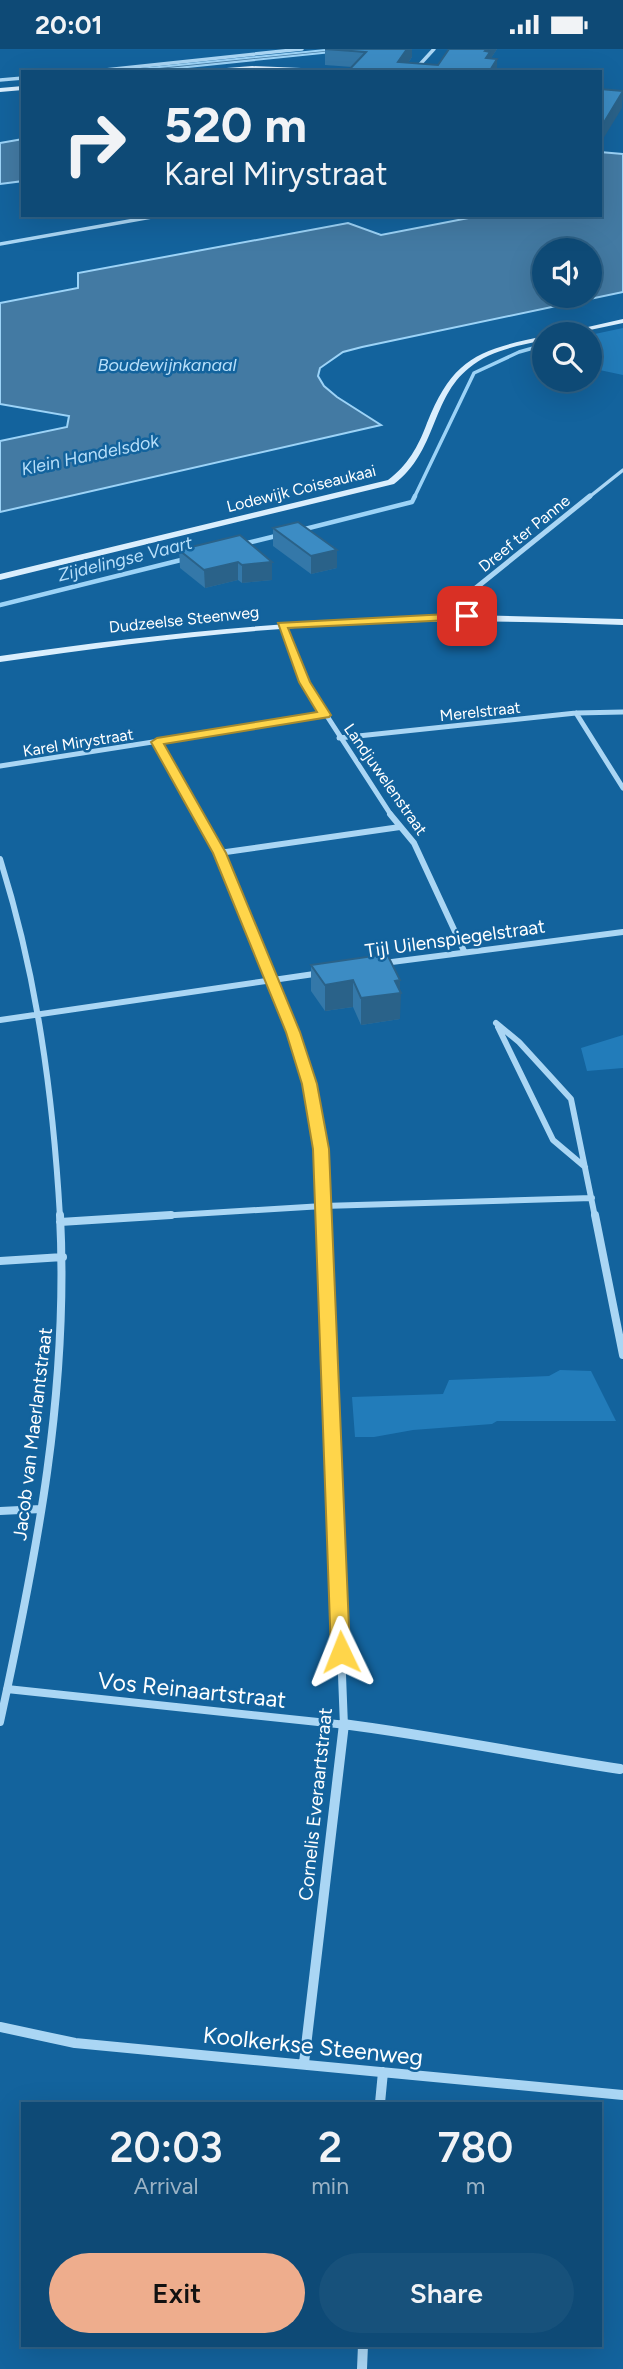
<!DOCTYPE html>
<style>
:root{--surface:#0e4a76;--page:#17517b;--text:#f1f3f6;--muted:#9bb3c5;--line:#2e6288;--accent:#eead8d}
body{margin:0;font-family:Figtree,sans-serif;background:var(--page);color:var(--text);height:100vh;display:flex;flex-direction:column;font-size:26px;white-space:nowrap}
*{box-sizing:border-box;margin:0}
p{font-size:23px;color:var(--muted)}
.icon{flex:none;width:38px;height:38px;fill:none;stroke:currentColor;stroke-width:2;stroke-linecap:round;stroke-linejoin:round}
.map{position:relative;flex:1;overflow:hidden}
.details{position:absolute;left:21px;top:2053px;width:581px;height:245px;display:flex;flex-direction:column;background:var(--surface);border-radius:0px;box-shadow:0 7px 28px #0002,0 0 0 2px var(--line)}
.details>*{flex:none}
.guide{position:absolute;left:21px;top:21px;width:581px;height:147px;border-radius:0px;box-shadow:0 7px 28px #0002,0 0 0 2px var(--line);background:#0e4a76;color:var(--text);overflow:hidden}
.tools{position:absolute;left:532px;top:189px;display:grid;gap:14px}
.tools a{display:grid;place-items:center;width:70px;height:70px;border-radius:50%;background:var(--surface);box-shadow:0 7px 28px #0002,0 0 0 2px var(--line);font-size:35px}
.pin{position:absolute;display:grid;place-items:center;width:60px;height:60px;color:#fff;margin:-30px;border-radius:14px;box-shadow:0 4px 10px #0006}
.me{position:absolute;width:77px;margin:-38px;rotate:358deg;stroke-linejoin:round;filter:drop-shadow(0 0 5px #0008)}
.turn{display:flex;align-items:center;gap:24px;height:147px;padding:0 28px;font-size:32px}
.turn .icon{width:91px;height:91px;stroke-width:2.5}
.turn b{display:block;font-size:49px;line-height:60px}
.eta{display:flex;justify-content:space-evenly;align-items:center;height:119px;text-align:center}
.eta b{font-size:42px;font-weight:600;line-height:49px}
.primary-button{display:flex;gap:14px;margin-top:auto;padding:14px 28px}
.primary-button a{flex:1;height:80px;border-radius:42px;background:var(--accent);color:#111;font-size:28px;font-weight:600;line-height:80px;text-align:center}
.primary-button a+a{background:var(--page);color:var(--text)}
.status{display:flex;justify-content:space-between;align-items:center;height:49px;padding:0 35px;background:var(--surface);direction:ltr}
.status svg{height:19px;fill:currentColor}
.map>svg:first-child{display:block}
.green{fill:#227cba}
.water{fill:#437aa3;stroke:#9cd3f7;stroke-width:2;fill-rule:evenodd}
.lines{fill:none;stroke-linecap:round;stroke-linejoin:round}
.stream-far1{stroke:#9cd3f7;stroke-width:3.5}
.stream{stroke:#9cd3f7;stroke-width:4.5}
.street-far4{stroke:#aad6f4;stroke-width:3.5}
.street-far3{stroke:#aad6f4;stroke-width:5}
.street-far2{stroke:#aad6f4;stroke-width:6}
.street-far1{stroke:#aad6f4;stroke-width:8}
.street{stroke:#aad6f4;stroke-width:10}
.secondary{fill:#daeefd;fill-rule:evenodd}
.wall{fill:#3478a9}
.shaded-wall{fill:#2a6289}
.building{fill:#3c8cc4;stroke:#2a6289;stroke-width:2}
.route{fill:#ffd54a;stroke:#a68a30;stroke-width:2}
.labels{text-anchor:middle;stroke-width:5;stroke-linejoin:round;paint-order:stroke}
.far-street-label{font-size:16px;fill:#fff;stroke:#13639d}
.far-water-label{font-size:18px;font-style:italic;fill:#b7dffa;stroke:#13639d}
.street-label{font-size:19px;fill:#fff;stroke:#13639d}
.near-street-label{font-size:23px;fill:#fff;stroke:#13639d}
</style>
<div class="status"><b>20:01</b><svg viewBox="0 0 49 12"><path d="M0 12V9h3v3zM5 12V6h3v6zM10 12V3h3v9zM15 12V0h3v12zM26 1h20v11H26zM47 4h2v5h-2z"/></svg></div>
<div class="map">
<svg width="623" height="2320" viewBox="0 0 623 2320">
<rect width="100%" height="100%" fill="#13639d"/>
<path class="green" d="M623,279v47l-33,-7v-33z
M623,986v33l-36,3 -6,-23z
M560,1321l31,1 25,50h-119l-5,3 -79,6 -39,7h-19l-3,-40 91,-3 6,-14 100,-4z"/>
<path class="water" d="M335,0h26l-222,23h-28z
M23,90v42l-23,3v-41z
M600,103l23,2v138l-261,55 -19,5 -23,16 -2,8 6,10 13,11 44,28 -381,87v-71l67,-14 2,-11 -69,-12v-101l78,-15v-15l270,-50 33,12 103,-20h116zM544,201h46v46h-46z"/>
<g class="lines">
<path class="stream-far1" d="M414,449l60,-125 45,-21 25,-7"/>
<path class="stream" d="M301,481l111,-28 3,-6
M243,495l37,-9
M0,556l185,-46"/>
<path class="street-far4" d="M86,23l216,-23
M413,23l21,-23
M0,31l23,-2
M0,195l163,-29
M588,449l35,-28"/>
<path class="street-far3" d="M441,567l149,-120
M282,576l23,57 86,133
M576,664l47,75
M339,689l237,-25 47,-1
M157,693l41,73
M0,717l325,-51"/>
<path class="street-far2" d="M197,765l22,39 74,179 16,52 12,65 3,68
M390,765l24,29 50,108
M219,804l181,-26
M0,810c37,117 53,236 60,358
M384,914l239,-31
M0,971l321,-47
M496,974l23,19 52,57 24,118
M498,978l55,113 32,27
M143,1168l180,-11 269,-8"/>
<path class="street-far1" d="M324,1166l20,511
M595,1166l28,140
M60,1173l111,-7
M0,1212l63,-4
M0,1462l41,-2
M7,1640l349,37
M0,1673c37,-169 69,-332 60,-507"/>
<path class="street" d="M343,1675c93,12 184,31 277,45
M0,1978l75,16 548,52
M304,2014l40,-339
M380,2054l3,-31
M362,2320l1,-24"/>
<path class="secondary" d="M252,17l96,4 3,2 -99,-2 -76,2z
M23,37v4l-23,2v-4z
M623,270v4l-52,11h-14z
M544,287v4c-26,6 -54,10 -75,28 -38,30 -32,84 -75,116l-394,96v-6l388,-94c20,-15 30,-33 39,-57 26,-65 51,-73 117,-87z
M467,566l156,4v6c-78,-3 -155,-5 -233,-2 -131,4 -261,20 -390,39v-6c155,-23 310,-37 467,-41z"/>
</g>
<path class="wall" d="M325,0l87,8 -4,6 30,2 11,-16h48l-6,9 6,1v13h-150l5,-5 -27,-2z
M273,479l64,22v18l-26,6 -38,-28z
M179,501l93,12v18l-30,3 -4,-3 -33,8 -25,-20z
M311,916l89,15v39l-39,6 -8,-18 -28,4 -14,-20z"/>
<path class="shaded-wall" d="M407,0h5v8l-10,15 -4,-10z
M487,0h10l-7,11 -4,12 -1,-21z
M497,10v13h-8z
M623,43l-1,16 -22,36v-15z
M337,501v18l-26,6v-18z
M238,513v18l-33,8 -1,-18z
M272,513v18l-30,3v-18z
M353,931v27l-28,4v-26z
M400,931v13h1l-1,26 -39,6v-27l34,-17z"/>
<path class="building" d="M325,0h82l-9,13 40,3 11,-16h38l-2,2 5,1 -4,6 11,1 -8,13h-142l19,-20z
M600,40l23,2 -23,38z
M298,473l39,28 -26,6 -38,-28z
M240,486l32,27 -30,3 -4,-3 -34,8 -25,-20z
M387,905l13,26 -5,1 6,12 -40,5 -8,-18 -28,5 -14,-20z"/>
<path class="route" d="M467,564l4,1v5l-183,9 22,54 21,33 -2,2 -165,27 62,109 74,179 17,52 12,65 21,503 -3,6h-13l-3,-6 -18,-503 -11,-65 -16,-52 -73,-179 -62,-111 6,-4 160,-26 -18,-30 -21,-59z"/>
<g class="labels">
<g class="far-street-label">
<text transform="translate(301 439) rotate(-14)" y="6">Lodewijk Coiseaukaai</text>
<text transform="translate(524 484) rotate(-39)" y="6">Dreef ter Panne</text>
<text transform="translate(184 570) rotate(-6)" y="6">Dudzeelse Steenweg</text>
<text transform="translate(480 662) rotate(-6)" y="6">Merelstraat</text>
<text transform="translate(78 693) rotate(-9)" y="6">Karel Mirystraat</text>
<text transform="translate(386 730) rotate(55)" y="6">Landjuwelenstraat</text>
</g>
<g class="far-water-label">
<text x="167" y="322">Boudewijnkanaal</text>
<text transform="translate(90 406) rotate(-12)" y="6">Klein Handelsdok</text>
<text transform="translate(125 510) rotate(-14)" y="6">Zijdelingse Vaart</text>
</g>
<g class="street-label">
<text transform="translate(455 889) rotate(-8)" y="7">Tijl Uilenspiegelstraat</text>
<text transform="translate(32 1385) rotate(-83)" y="7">Jacob van Maerlantstraat</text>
<text transform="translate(315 1755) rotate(-84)" y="7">Cornelis Everaartstraat</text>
</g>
<g class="near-street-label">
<text transform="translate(192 1641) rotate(6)" y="8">Vos Reinaartstraat</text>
<text transform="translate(313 1997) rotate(6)" y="8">Koolkerkse Steenweg</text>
</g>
</g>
</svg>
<div class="tools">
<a><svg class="icon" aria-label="sound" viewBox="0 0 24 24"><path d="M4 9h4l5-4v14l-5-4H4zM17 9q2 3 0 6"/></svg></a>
<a><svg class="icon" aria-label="search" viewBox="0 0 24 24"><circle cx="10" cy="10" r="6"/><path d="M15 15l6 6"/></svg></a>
</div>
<div class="pin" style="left:467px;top:567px;background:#d93025"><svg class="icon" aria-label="arrive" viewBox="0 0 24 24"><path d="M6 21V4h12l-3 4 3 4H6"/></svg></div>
<svg class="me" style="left:341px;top:1603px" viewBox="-20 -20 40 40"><path d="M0-17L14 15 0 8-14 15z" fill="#ffd54a" stroke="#fff" stroke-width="4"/></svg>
<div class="guide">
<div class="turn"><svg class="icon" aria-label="right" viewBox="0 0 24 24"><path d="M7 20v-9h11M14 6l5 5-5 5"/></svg><div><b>520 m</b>Karel Mirystraat</div></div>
</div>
<section class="details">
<div class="eta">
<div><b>20:03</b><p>Arrival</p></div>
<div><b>2</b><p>min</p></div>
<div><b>780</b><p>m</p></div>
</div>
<div class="primary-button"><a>Exit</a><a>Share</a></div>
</section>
</div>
